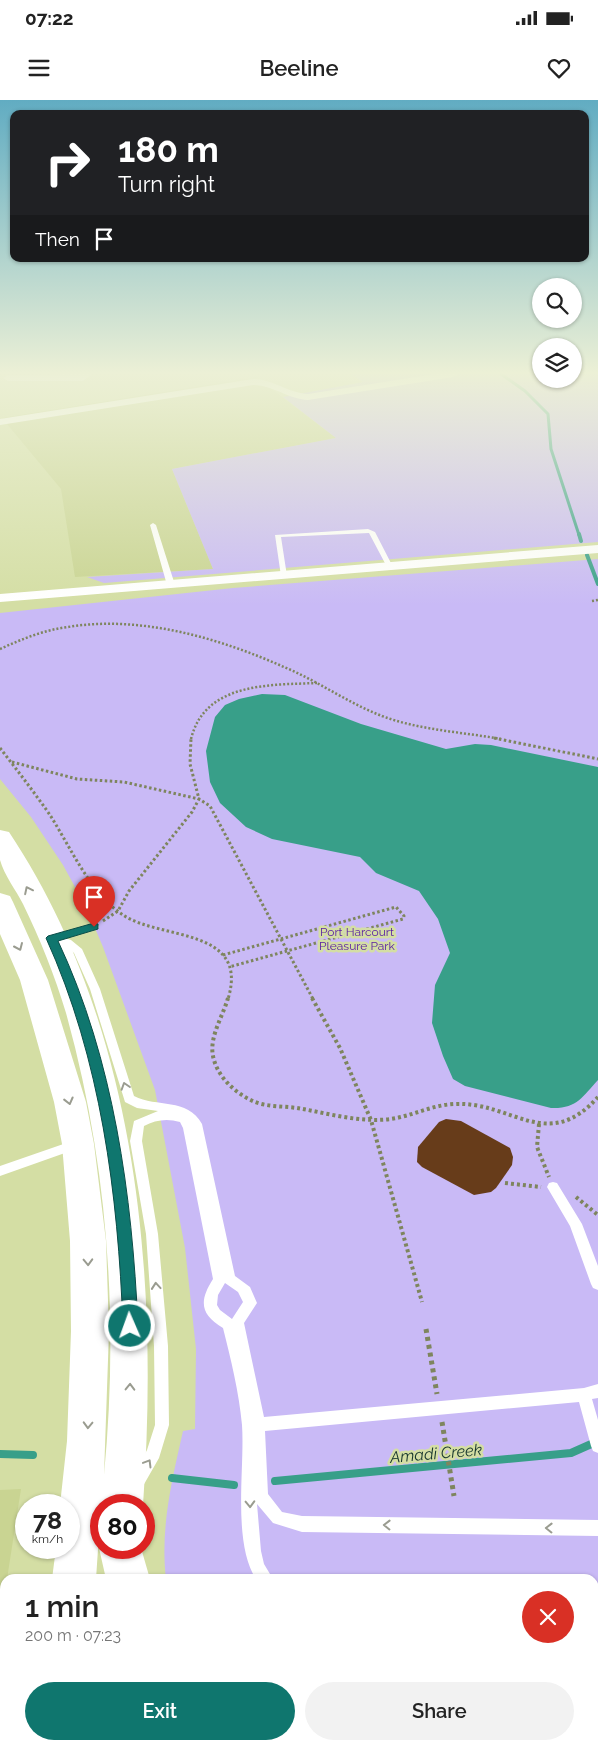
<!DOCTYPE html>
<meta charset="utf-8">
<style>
:root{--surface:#fff;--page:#f2f2f2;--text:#222;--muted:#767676;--accent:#0f766e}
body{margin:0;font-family:Raleway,sans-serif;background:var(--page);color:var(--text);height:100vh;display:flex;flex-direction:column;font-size:19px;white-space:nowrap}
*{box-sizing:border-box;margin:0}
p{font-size:16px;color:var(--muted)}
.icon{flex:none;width:28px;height:28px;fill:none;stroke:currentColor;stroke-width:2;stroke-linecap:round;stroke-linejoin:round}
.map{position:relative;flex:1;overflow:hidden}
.details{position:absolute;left:0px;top:1474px;width:599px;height:176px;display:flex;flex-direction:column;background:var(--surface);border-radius:15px 15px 0 0;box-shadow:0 1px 4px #0004}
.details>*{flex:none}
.guide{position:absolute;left:10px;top:10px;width:579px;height:152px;border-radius:10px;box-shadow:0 1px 4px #0004;background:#202124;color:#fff;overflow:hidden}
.controls{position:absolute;left:532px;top:178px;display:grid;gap:10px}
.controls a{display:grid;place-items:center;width:50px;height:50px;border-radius:50%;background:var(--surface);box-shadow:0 1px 4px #0004;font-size:25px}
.speed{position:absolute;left:15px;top:1394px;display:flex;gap:10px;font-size:25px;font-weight:700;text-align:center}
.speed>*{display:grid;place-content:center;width:65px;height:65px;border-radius:50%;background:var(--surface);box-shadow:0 1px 4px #0004;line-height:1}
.speed small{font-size:12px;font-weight:400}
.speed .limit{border:8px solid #d22;background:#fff;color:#111}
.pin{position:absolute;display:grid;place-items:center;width:42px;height:42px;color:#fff;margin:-51px -21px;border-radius:50% 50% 50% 0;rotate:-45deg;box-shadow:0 0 5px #0007}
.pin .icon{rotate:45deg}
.me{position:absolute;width:55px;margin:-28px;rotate:358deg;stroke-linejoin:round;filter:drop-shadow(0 0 4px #0008)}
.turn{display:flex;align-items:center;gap:18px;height:105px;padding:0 25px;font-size:22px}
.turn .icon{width:65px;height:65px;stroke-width:2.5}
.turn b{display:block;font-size:35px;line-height:42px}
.then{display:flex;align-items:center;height:48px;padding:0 25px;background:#0003;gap:10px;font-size:19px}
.round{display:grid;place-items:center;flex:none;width:52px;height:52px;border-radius:26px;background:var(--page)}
.head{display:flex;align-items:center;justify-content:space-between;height:85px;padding:0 25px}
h1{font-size:30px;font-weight:600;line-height:38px}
.cta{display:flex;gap:10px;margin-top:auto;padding:10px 25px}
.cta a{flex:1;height:58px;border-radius:30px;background:var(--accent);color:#fff;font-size:20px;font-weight:600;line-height:58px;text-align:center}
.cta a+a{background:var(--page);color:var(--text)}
.status{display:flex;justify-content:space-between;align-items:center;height:35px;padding:0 25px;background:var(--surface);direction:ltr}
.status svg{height:14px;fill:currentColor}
header{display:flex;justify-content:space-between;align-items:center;height:65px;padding:0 25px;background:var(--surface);font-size:22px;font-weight:600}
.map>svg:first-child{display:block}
.built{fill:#c9d492}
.green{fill:#c9baf6}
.water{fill:#389f89}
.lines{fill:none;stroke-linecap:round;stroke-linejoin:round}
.stream-far2{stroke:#389f89;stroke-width:3}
.stream-far1{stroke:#389f89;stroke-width:4}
.stream{stroke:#389f89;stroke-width:8}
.building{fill:#673c1a}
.path-far3{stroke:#7e855e;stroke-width:2.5;stroke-dasharray:2 2;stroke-linecap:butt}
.path-far2{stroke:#7e855e;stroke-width:3;stroke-dasharray:2.5 2.5;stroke-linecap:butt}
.path-far1{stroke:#7e855e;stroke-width:4;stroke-dasharray:3 3;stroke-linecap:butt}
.path{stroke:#7e855e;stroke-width:5;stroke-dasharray:4 4;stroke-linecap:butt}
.service{fill:#fff;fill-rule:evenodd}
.minor{fill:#fff;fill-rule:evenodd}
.trunk{fill:#fff;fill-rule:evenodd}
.oneway{stroke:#9a9c90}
.route{fill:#0f766e;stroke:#0a4d48}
.labels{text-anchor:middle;stroke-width:5;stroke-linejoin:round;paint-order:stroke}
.park-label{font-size:12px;fill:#5619a2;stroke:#d4dea4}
.near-water-label{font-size:16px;font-style:italic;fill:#15342d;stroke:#d4dea4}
</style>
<div class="status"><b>07:22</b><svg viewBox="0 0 49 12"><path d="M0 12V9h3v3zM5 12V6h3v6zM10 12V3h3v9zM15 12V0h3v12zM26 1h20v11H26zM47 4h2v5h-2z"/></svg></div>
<header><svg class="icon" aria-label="menu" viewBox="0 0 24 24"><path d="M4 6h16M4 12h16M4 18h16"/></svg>Beeline<svg class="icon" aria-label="heart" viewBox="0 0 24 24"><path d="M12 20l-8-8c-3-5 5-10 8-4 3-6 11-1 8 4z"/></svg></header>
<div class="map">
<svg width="598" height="1649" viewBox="0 0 598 1649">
<rect width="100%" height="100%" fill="#d4dea4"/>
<path class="built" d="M256,277l80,61 -164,31 41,100 -138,8 -14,-88 -59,-71z
M21,1389l-14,90h-2l-5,44v-133z"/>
<path class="green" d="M351,274h190v5h33v-5h24v168l-494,41 -17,-6 126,-8 -41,-100 164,-31 -53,-41 80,-15z
M598,459v1117h-4v-97h-428c-6,-51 6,-99 17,-148l12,-2 1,-80 -11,-101 -30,-158 -52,-143 -17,-40 -23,-42 -32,-48 -31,-38v-166l233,-25z"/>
<path class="water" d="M262,594l23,1 76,29 85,25 29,-5 16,1 107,22v313c-16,17 -21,29 -47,28l-86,-22 -12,-7 -10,-23 -11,-33 3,-38 15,-32 -12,-34 -19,-28 -43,-18 -16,-16 -88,-18 -26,-12 -26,-24 -10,-21 -4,-31 9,-34 10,-12 14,-6z"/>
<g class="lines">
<path class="stream-far2" d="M501,274l24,17 23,23 3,35 28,86"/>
<path class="stream-far1" d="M579,434l2,7
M587,455l11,29"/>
<path class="stream" d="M0,1354l33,1
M172,1378l62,7
M275,1381l296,-28 27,-12"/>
</g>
<path class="building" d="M446,1019l15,2 49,27 3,9 -1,8 -16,23 -5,4 -17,3 -52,-28 -5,-5 1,-15 21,-25z"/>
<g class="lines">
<path class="path-far3" d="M592,501l6,-1
M0,549c22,-10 44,-19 68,-22 72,-12 151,11 216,40 34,14 64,36 98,49 37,14 80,16 119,23
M191,639c14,-57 79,-54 126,-56"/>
<path class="path-far2" d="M494,638l104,21
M0,648c17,22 34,44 50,67 21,33 40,78 73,100 37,25 127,12 105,84
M12,662l65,17 47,3 75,17 11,7 103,193
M103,821l15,-10 11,-20 63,-79 7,-13 -9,-35 1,-26
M223,855l173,-48 8,9 -1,3 -174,48"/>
<path class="path-far1" d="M228,898c-5,18 -19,39 -15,58 4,21 23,38 42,46 13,5 28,4 42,6 30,5 62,15 94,11 21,-3 41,-14 63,-15 58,-3 93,50 144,-7
M312,898l28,50 31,72 51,182
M539,1024l-2,23 12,30
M505,1083l36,4
M576,1097l22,18"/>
<path class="path" d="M426,1229l11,65
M442,1322l12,74"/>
<path class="service" d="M153,423l3,2 19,60 -2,1 -6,-1 -17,-60z
M368,429l7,3 18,35 -1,1 -5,-1 -18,-34 -88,4 6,39 -3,2 -3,-2 -6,-41z
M94,824l4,1 1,2 -1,2 -33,9 6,2 11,9 18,40 34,107c23,12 53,1 68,28l33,152 15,11 7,16 -13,20 20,94 320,-29 14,-4v14l-6,1 6,21v33l-5,-2 -2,-5 -12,-44 -314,29 3,63 14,18 20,4 296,4v16l-296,-4 -29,-9 -16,-19 4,47 3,13 9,15h-17c-24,-37 -11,-111 -14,-154 -3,-33 -11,-65 -19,-97 -23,-14 -24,-27 -10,-49l-30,-151 -3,-6c-13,-4 -25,-2 -36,4l-2,15 16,93 10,112 1,79 -10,33 -16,28 -5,2 -5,-2 -2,-5 16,-31 8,-25 -1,-79 -8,-112 -16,-93 4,-20 24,-10 -21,-3 -12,-6 -35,-113 -16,-36 -10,-8 -12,-3 -4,-4 1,-2zM225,1183l13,9 5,10 -11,17 -12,-9 -3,-5 1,-10z
M75,1040l4,2 2,3 -2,3 -79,28v-10z
M553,1082l4,1 25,41 16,42v24l-5,-2 -2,-4 -21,-58 -23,-39 2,-4z
M594,1491h4v16h-4z"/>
<path class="minor" d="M92,274l-9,7h-75l-5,-3 5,-3z
M435,274h23l-5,3 -145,23c-20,-1 -35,-15 -55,-15l-253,40v-6l253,-40c20,0 35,14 55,15z
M598,445v8l-598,49v-8z"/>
<path class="trunk" d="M0,730l9,2c130,195 150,446 134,673h-42l-5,74h-44l4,-31h13v-43h-9l7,-64 4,-110 -1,-90 -8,-97 -8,-42 -34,-122 -20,-46v-41l10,3 3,6 35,78 38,122 8,42 12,97 3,90 -5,144c15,-155 4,-312 -38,-462 -11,-37 -26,-74 -43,-109 -7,-14 -19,-29 -23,-44 0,-8 0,-21 0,-30z
M101,1442v6h40l9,31h-44l-7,-31z
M594,1602h4v46l-12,-3h8z
M34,1645h91v4h-91z
M255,1645h55l2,4h-59z"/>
</g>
<defs><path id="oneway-chevron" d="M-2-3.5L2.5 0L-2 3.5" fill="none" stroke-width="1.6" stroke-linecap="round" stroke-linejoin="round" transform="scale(1.25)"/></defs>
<g class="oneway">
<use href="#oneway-chevron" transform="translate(28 790) rotate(-116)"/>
<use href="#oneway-chevron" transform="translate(19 847) rotate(66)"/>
<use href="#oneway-chevron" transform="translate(125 986) rotate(-108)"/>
<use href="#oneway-chevron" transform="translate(69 1001) rotate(76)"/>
<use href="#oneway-chevron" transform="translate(88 1162) rotate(88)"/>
<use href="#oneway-chevron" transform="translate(156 1186) rotate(-95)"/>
<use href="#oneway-chevron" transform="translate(130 1287) rotate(-89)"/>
<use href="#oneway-chevron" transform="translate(88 1325) rotate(92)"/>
<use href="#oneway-chevron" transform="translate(148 1363) rotate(-59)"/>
<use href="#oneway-chevron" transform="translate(250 1404) rotate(88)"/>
<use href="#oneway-chevron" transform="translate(387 1425) rotate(-179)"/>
<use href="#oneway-chevron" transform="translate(549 1428) rotate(-179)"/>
</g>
<linearGradient id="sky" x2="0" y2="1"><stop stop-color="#61acc2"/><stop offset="0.54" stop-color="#ecf0d6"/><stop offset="1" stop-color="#ecf0d6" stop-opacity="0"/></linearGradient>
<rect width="598" height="505" fill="url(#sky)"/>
<path class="route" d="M94,823l4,1v5l-40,12c56,119 74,254 80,385l-2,5 -6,2 -5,-2 -2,-5c-5,-132 -22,-267 -77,-388l2,-2z"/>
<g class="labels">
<g class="park-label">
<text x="357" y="836">Port Harcourt<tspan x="357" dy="14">Pleasure Park</tspan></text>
</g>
<g class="near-water-label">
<text transform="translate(436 1353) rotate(-5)" y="6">Amadi Creek</text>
</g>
</g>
</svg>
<div class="controls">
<a><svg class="icon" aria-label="search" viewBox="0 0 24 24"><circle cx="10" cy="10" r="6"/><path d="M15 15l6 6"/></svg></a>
<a><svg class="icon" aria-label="layers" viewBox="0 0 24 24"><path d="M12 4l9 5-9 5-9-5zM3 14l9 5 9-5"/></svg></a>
</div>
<div class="speed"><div>78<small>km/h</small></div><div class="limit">80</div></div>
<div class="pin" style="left:94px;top:827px;background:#d93025"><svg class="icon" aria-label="arrive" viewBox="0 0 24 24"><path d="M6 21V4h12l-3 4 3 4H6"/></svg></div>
<svg class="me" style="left:130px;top:1226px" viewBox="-20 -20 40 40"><circle r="17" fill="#0f766e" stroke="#fff" stroke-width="3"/><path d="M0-11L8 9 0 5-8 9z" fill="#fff"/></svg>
<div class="guide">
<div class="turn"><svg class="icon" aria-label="right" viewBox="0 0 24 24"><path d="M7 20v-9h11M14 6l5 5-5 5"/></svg><div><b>180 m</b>Turn right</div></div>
<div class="then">Then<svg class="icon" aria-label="arrive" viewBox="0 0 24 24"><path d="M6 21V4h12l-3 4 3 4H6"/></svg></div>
</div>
<section class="details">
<div class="head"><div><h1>1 min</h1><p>200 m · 07:23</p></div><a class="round" style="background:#d93025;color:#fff"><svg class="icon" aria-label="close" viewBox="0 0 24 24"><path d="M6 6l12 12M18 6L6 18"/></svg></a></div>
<div class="cta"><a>Exit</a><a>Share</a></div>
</section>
</div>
